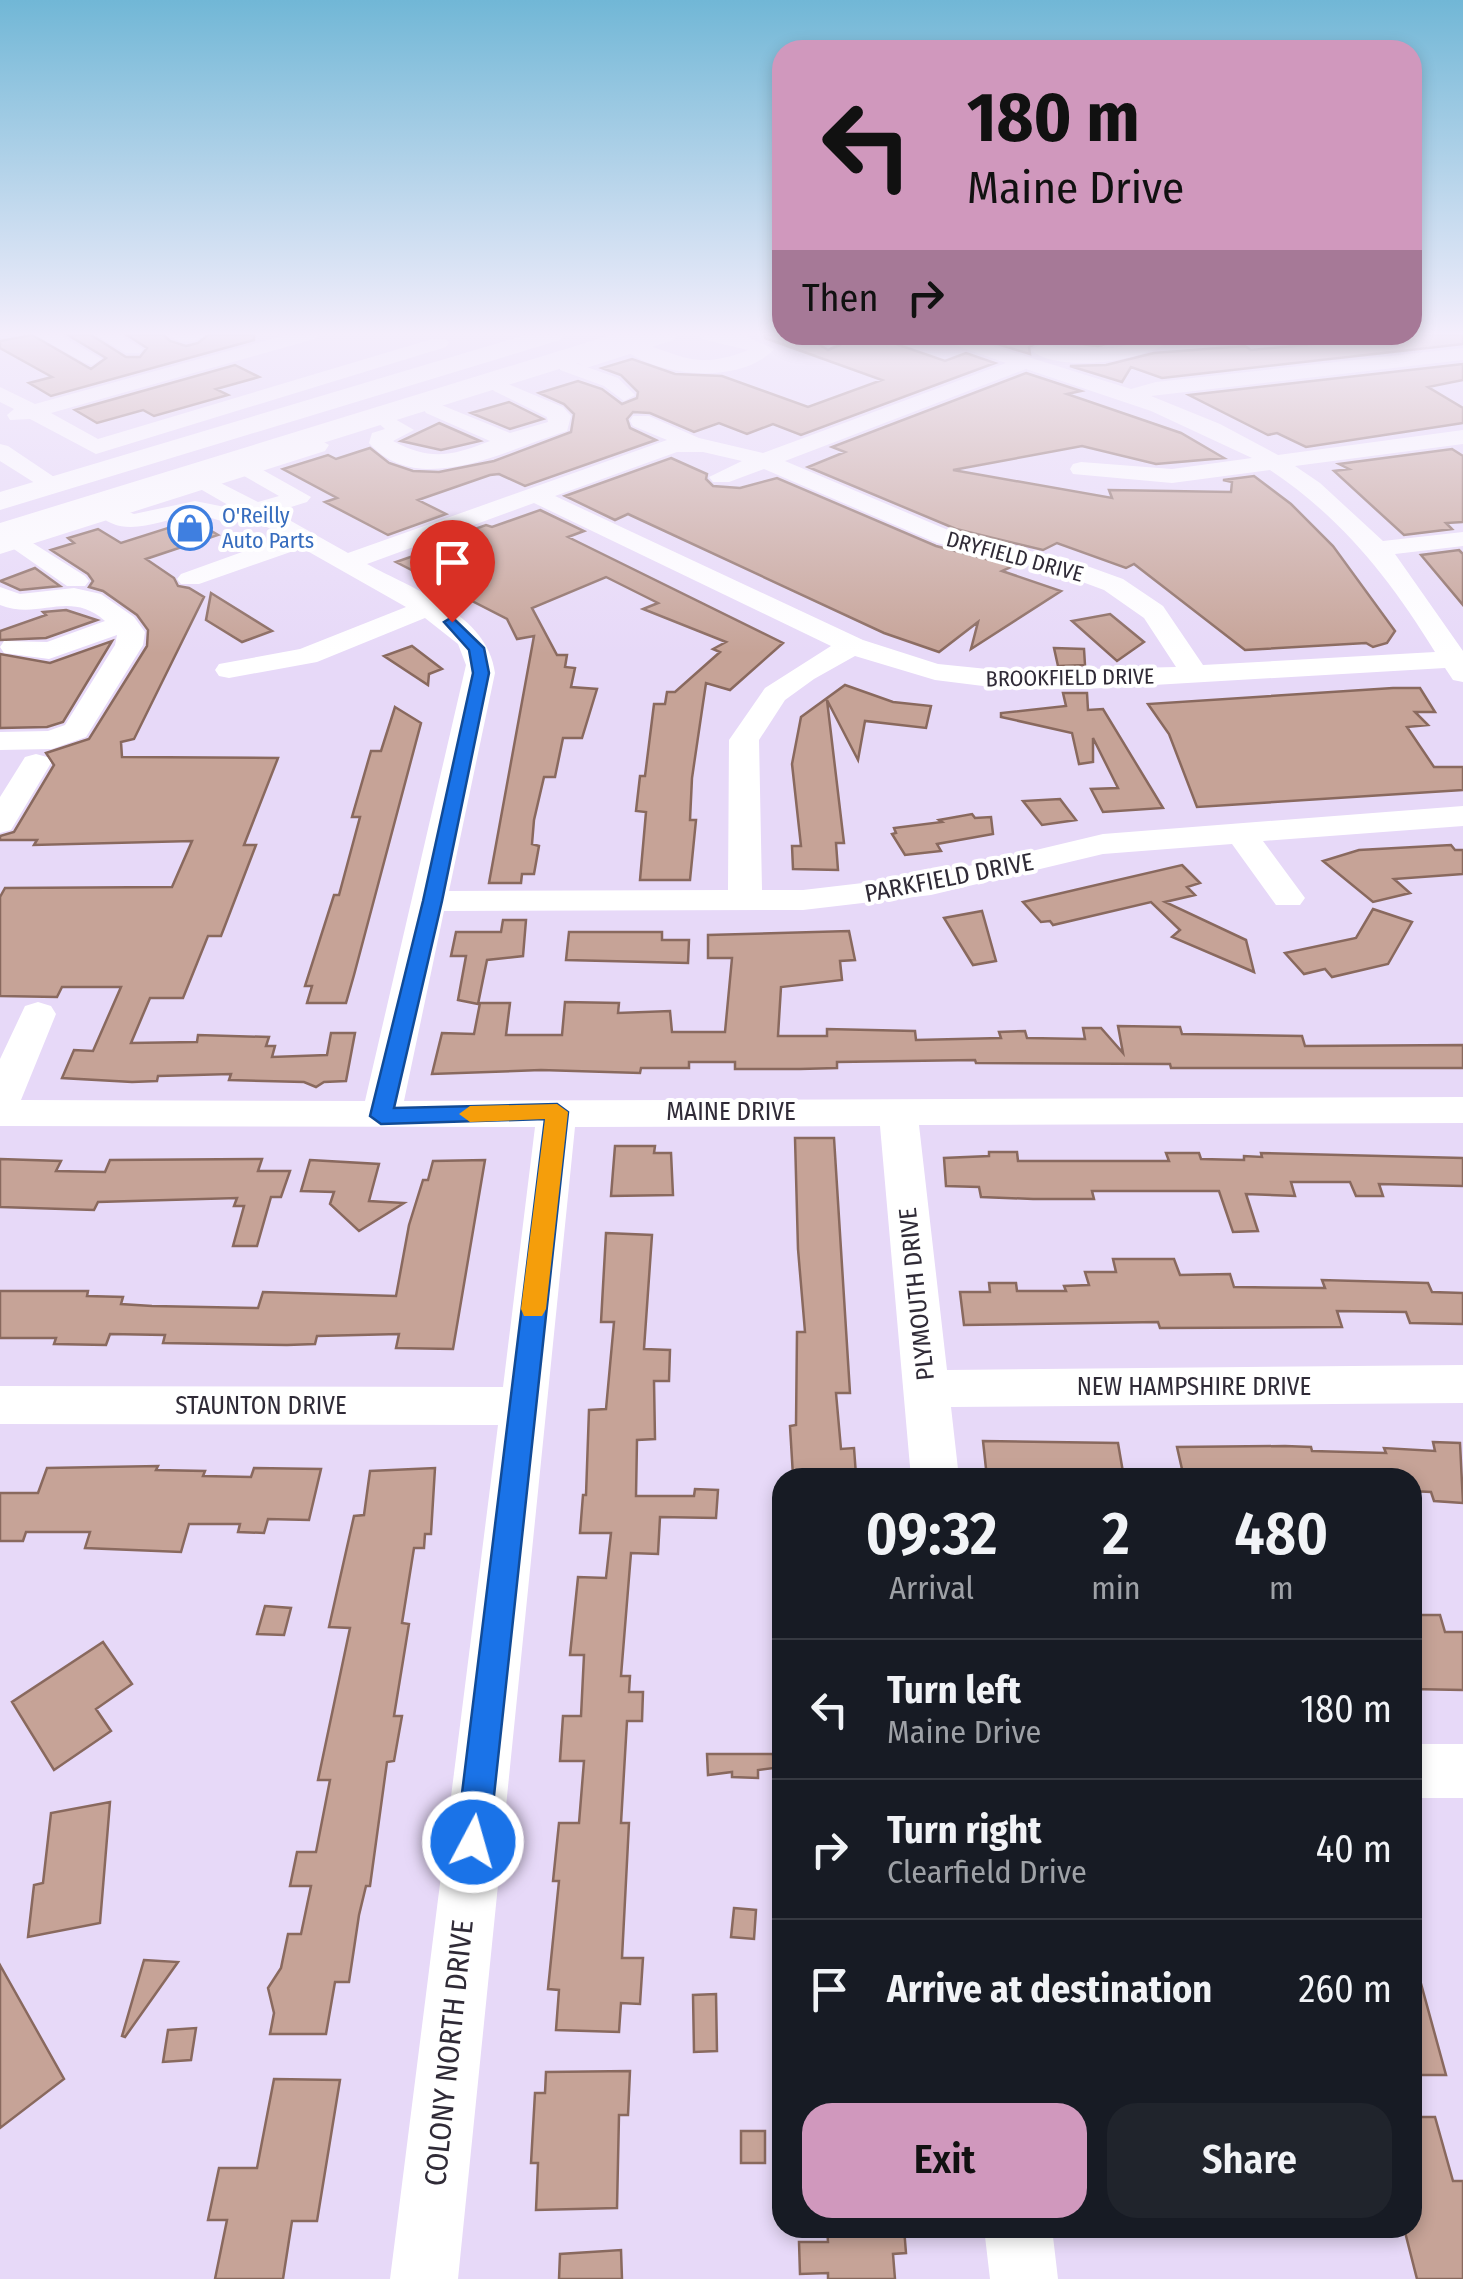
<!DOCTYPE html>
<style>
:root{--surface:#171b24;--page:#20242c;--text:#f1f3f6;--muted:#9ea1a6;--line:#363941;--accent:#d098bd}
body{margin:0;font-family:"Fira Sans Condensed",sans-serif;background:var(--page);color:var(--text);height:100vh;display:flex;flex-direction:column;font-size:38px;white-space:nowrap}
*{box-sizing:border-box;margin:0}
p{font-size:32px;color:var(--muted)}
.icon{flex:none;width:55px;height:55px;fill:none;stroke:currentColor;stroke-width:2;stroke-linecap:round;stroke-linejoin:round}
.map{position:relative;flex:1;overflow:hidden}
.details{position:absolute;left:772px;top:1468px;width:650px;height:770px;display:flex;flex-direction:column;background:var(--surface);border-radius:30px;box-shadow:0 5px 15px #0003}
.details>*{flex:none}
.banner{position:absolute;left:772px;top:40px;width:650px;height:305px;border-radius:30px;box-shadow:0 5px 15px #0003;background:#d098bd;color:#111;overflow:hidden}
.pin{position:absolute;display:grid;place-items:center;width:85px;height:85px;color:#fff;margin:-102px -42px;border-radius:50% 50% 50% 0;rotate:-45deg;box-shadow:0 0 10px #0007}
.pin .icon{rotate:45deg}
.me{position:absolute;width:110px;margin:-55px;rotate:6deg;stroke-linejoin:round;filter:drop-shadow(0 0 8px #0008)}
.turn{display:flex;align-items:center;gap:35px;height:210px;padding:0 30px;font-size:45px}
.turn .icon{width:130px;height:130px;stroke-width:2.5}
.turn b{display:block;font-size:70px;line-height:85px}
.then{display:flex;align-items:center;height:95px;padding:0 30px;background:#0003;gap:20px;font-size:38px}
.eta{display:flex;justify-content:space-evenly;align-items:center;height:170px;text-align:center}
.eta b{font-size:60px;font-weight:600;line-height:70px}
.cta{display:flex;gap:20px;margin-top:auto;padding:20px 30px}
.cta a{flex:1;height:115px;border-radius:30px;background:var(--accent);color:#111;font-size:40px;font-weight:600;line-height:115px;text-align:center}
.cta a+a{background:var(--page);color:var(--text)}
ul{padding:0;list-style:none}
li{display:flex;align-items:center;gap:30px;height:140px;padding:0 30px;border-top:2px solid var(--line)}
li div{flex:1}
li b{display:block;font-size:38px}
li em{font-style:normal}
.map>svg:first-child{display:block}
.building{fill:#c6a397;stroke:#89695e;stroke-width:2.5}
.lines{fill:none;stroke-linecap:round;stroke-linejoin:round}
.minor{fill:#fff;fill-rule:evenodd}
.major{fill:#fff;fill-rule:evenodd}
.highway{fill:#fff;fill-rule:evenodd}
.route{fill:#1a73e8;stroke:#114b97;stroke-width:2.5}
.slow{fill:#f59e0b}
.labels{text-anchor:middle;stroke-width:8;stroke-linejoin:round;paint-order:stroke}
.far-shop-label{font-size:22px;fill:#366cbe;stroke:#fff;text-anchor:start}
.far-street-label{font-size:22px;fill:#302b37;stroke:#fff}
.street-label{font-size:25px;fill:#302b37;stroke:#fff}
.near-street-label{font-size:30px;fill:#302b37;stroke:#fff}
</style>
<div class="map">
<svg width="1463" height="2279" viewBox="0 0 1463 2279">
<rect width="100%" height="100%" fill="#e7d9f8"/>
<path class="building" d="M32,335l59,34 15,-11 -38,-23h23l35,22h14l7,-9 -20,-13h37l6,6 16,5 12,-3 10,-8h46v5l-203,56 -22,-13 23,-6 -52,-29v-7z
M765,335h39l24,15 14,-6 -3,-9h31l75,26 21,-8 29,10 -194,72 -28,-11 -26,10 -28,-11 -25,9 -44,-19 -17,-1 -6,7 3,9 26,12 -131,46 -26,-12 -9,1 -72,25 28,14 -58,21 -63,-33 12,-4 -54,-29 45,-14 8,4 34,-11 19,15 24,8 26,1 55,-11 77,-29 3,-18 -10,-10 -25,-11 39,-12 24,8 20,15 15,-6 1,-6 -17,-17 -19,-7 30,-9 43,15 47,2 86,31 74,-27 -117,-42z
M1016,335h128l-46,11 -56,-6 -13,7 1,7 -36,-11z
M1406,335h57v9l-301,34 -31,-11 -9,15 -52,-16 36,-1 48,-12 91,-7 6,4z
M1463,364v16l-35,7 35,21v15l-157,24 -29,-14 -9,2 -79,-40z
M235,365l24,12 -43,12 12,6 -74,21 -11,-6 -46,13 -22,-13z
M1026,373l55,18 -14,3 114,39 43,25 -68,6 -74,-18 -129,24 159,28 -3,-8 122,2 1,-10 -9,-2 31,-4 37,28 42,42 62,85 -8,12 -14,4 -7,-4 -121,7 -111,-86 -8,4 -69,-25 -14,7 -87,-21 -148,-62 37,-15 -13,-5z
M509,402l34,17 -33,10 -39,-16z
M439,423l41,18 -39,9 -40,-9z
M1452,449l11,7v66l-17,1 6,6 -48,6 -70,-64 15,-2 -10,-5z
M671,458l36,16 -1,5 7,7 27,2 37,-10 159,68 77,20 -11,5 59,20 -90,58 7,-27 -39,30 -55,-19 -256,-119 -13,6 -50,-24z
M540,510l44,21 -16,6 215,106 -53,47 -24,-7 -14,95 -2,42h6l-6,60h-50l6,-68 -10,-1 4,-35h5l9,-72h11l2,-12h8l45,-40 -7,-3 13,-7 -83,-33 15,-6 -52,-26 -74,31 25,47h10l-2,12 10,1 -4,19 26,2 -15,49h-19l-8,39h-11l-10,43 -2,24 7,2 -5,28h-12l-1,9h-32l45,-247 -17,3 -10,-20 -111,-57 26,-9 -6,-3 70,-25 6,2z
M193,520l25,15 -72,24 28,19 4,8 11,2 15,9 -70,142 -13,3 1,15 156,1 -34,87h12l-35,91h-13l-25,62h-33l-19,45 66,-1 1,-7 71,2 -3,9h9l-3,11 55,-2 4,-22h24l-9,48 -22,1 -8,5 -12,-5 -75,-2 2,-6 -73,2 -1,5 -25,1 -70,-4 12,-28 19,1 28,-64h-59l-5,10 -57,-1v-99l5,-9 167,-1 20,-46 -158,4 3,-5h-37v-4l14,-4 40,-67 -8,-12 43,-14 58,-93 1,-16 -11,-15 -34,-24 -14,-4 4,-6 -5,-7 -37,-24 23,-7 -6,-5 30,-9 23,14z
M1459,550l4,4v51l-42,-50z
M35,568l25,18 -40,4 -20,-9z
M211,593l61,38 -30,11 -36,-22z
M66,610l31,10 -51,18 -46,2v-9l46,-16 -3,-3z
M1110,614l34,28 -27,19 -45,-40z
M112,641l-49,81 -16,5 -47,1v-74l50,9z
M412,646l30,23 -13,5 -1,11 -44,-29z
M1054,648l30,1 1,16 -27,1z
M845,685l48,17 38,4 -5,22 -61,-7 -7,39 -31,-60 17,143h-8l2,27 -45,-1 -1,-23h9l-9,-82 9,-47z
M1393,688h27l15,24h-20l13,13 -21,2 27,40h29v23l-266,17 -28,-73 -21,-30z
M1063,693h24l1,17 15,-1 60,99 -60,4 -12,-23 27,-1 -25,-50v24l-14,2 -7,-31 -71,-16v-4l65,-7z
M395,707l26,16 -67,252 -8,28h-39l5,-17h-7l29,-91h5l21,-78h-8l19,-66h10z
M1060,799l16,21 -34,5 -19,-24z
M972,814l3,4 16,-1 2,17 -56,10 4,7 -36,4 -13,-21 4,-1 -2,-5 48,-6 -3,-2z
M1451,845l4,5h8v24l-69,5 16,14 -37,9 -50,-41 36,-11z
M1182,865l18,18 -13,4 8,8 -30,7 81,38 8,32 -82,-35 8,-7 -29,-28 -98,23 -3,-4 -9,1 -18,-20z
M1373,909l39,13 -24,42 -56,13 -7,-8 -21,5 -19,-21 71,-15z
M982,911l14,50 -23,4 -29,-47z
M503,920h23l-3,36 -36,4 -9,44 -20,-4 8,-44h-15l5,-24h45z
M849,931l6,29 -15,1 2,19 -61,7 -3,49h49v-7l88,2 1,9 85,-2 -2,-6 26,-1 2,7 58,1 -2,-11h18l22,25 -5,-27 62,1 2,7 120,2 3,10 158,-1v23h-292l-1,-4 -194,-1 -1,-3 -138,2v6l-37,1h-65v-7h-46v6h-48l-1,5 -99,-3 -109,4 10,-41 32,1 6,-31h30l-4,32h56l3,-33 54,1 -1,10 52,-2 2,21h53l7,-74h-24v-23z
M569,932h93v8h27l-1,23 -122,-3z
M795,1138h39l16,255h-14l5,56 13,-1 2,27 -63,1 -3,-50 6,-1 1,-93h8l-7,-83z
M615,1146h40l-1,7h17l2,42 -62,1z
M989,1152h28l1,9h151l-3,-8h33l2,6 43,1v-4l18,1 -1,-4 202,5v28l-84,-2 4,12h-27l-6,-14h-59l4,14 -49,-2 12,37 -25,1 -14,-41h-127l2,8h-61l-52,-2 -2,-10 -33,-1 -2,-28 45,-2z
M0,1159l61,2 -5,10 49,1 5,-12 152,-1 -4,12h32l-9,26h-10l-14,49h-24l11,-40h-10l3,-8 -139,4 -4,8 -94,-3z
M310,1160l69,4 -10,37 35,2 -45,28 -29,-27 4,-12 -33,-1z
M485,1160l-32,189 -57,-1 3,-14 -82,2 -2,8 -28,1 -124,-2 2,-8 -55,-1 -4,11 -52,-1 2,-6h-56v-47h88l-1,5 36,1 -2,7 31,2 106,2 5,-16 133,4 13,-71 14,-45h5l5,-19z
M606,1233l46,2 -8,114 26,1 -1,31h-15l1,58 -18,1 -1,56h58l1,-7 23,1 -2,28 -56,-1 -2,37 -27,-1 -10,123h9l-1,16h14l-1,29h-15l-6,102h8l-7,135h21l-3,46 -19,-1 -2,29 -63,-2 3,-40 -11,-1 11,-108h-6l6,-58h20l5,-62h-24l3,-45h18l3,-61h-14l8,-78 28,1 5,-45h-31l3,-38h3l3,-85 17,-1 8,-87h-13z
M1113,1259h61l6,16 50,-1 4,13 91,1 -3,-8 106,3 4,9 31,1v31l-53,-1 -4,-11 -69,-1 5,16 -182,1 -2,-6 -194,3 -4,-33h30l-1,-9h27l1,8h49l-2,-5 25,-1 -4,-13h31z
M983,1441l135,2 6,35h-137z
M1433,1442l27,1 3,60 -29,-2 -3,-9 -19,-1v-13h-228l-7,-31 108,-1 26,1 1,4 74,2 -2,-5 51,3z
M158,1466l-2,4 49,1 -2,5 48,1 3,-9 67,1 -12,51 -41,-1 -4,14 -26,-1 2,-8h-51l-8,28 -96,-4 5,-16h-64l-3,9h-23v-48h38l9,-25z
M435,1468l-4,66h-6l-1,14h-10l-12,75 7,1 -15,92h8l-8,45 -7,1 -17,124h-4l-7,29 -10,67h-14l-9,52h-56l4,-21 -6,-25 13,-20 7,-34h13l10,-48h-21l7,-34h19l14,-72h-12l32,-152 -21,-1 25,-111 10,-1 6,-44z
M265,1606l26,2 -7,27 -27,-1z
M1412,1615h28l5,17h18v58l-51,-1z
M103,1642l29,42 -36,25 15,22 -57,39 -42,-68z
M707,1754h66l1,14 -16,2v8l-26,-1v-5l-24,3z
M110,1802l-10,121 -72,14 6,-52 9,-2 8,-70z
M734,1908l22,2 -2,29 -23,-2z
M144,1960l34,2 -53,75 -3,-1z
M0,1965l64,114 -64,49z
M1420,1980l26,95h-34v-94z
M716,1994l1,57 -23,1 -1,-57z
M196,2028l-5,32 -28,2 5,-32z
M630,2071l-2,44h-9l-2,93 -81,2 2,-47h-7l4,-70h10l1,-21z
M274,2079l66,1 -23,141h-25l-9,58h-68l12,-59h-19l11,-52h38z
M1412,2117h23l18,64h10v98h-46l-13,-51h8z
M741,2131h24v32h-24z
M827,2228h77l2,25 -13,1 2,25h-67v-6l-28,1 -1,-32h29z
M621,2250l1,29h-63l1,-25z"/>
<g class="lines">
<path class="minor" d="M35,335h25l42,24 -10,6 -7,-2z
M95,335h25l23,14 -3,4h-14z
M168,335h36c-8,9 -28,9 -36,0z
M286,335h32l-3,4 -264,74 47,26 334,-100h14l3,4 -3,4 -350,107 -66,-35 -20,1 -3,-5 7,-6 -14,-7v-15l35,17z
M698,335h45l31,14c-33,37 -120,28 -154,-3l10,-6c50,13 64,32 118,10l-47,-11z
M808,335h25l7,6 -10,6z
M926,335h31l174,54 25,-7 307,-34v12l-312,36 69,28 58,31 185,-25v14l-168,22 25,17 63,58 80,-9v14l-68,8 68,97v31l-10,-2 -8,-12 -359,21h-79l-72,-9 -80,-24 -41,23 -29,21 -26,40 3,150h41l128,-15 172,-41 360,-28v20l-200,15 42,57 -5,7h-24l-44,-61 -129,10 -172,41 -128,15 -359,1 -40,190 1059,-4v26l-544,2 28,245 516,-5v38l-512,4 8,71h-48l-31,-352 -305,1 -117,1152h-68l108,-854 -498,-1v-38l503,1 32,-260 -535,-1v-67l25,-53 13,-4 13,4 5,8 -35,86 344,1 101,-436 -8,-21 -33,-26 -108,44 -88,16 -10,-2 -4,-6 4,-6 81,-15 106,-42 -104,-59 -103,36h-18l-4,-5 4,-5 103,-37 -31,-18c-32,10 -37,-5 -62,-3 -33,3 -68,26 -96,-5l12,-7 27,10 61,-13 40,8 -40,-23 -4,-5 12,-7 55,28 21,-6 -42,-24 -3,-5 3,-5 8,-2 66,37 -4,5 -32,10 73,41 319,-113 -34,-14 -3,-5 3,-5h16l50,22 64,15 243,-90zM1026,369l125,42 101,47 -80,11 -91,-7 -8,2 -3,5 3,5 99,9 98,-13c72,48 120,109 165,182l-232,13 -40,-59 -40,-27 -47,-17 -121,-29 -170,-72zM677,452h26l39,9 -33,16 4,5h16l35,-13 173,74 121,30 46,17 40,28 32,49 -169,4 -69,-7 -75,-24 -308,-144zM534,503l297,143 -66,42 -36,52 -1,150 -279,1 46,-218c-7,-59 -83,-84 -128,-109z
M1153,335h25c-26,26 -118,40 -147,15l10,-6c38,9 76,9 112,-9z
M567,360l51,18 17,17 -11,6 -20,-15 -44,-16v-8z
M501,381l62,26 8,9 -4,15c-58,17 -147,69 -198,12l3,-10 13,-4 -8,-7 3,-5 8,-2 26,15 -21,11c37,20 59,15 97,0l-64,-28 -3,-5 11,-6 76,31 38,-11 -1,-5 -53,-26 -3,-4z
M0,444l8,2 58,39 -12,7 -8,-2 -46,-29z
M17,533l68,43 4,5 -4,5h-18l-59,-41 -3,-5z
M0,587l20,7 54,-6 27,6 33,23 11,15 -2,13 -57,92 -34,12 -52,1v-18l48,-1 17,-6 50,-80 2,-10 -68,24 -45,-6 -4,-6 4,-6 43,1 58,-21c-37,-32 -65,0 -105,-16z
M36,754l11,3 4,6 -40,67 -11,3v-36l25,-40z
M1412,1744h51v54h-51z
M984,2228h68l6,51h-68z"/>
<path class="major" d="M525,335h38l-3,5 -560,170v-18z
M640,335h37l-3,5 -88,28 -13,-8 4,-5z
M315,437l14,8 -4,6 -325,103v-19z"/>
<path class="highway" d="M611,335h41l-3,6 -649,203v-21z"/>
</g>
<linearGradient id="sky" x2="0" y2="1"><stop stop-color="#71b7d6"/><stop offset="0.51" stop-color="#f4eefc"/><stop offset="1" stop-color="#f4eefc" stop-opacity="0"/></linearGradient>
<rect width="1463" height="654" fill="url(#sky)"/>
<path class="route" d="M452,617l32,31 5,25 -47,228 -48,207 163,-4 11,8 -79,730 -5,12 -11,5 -12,-5 -5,-12 89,-723 -164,5 -11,-8 53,-215 50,-228 -4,-23 -25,-28z"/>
<path class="slow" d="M557,1104l11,8 -22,197 -4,7h-18l-3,-7 24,-190 -75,3 -11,-8 11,-8z"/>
<defs>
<g id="shop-ring" transform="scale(2.25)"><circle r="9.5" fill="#fff" stroke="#3f7fe0" stroke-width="1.5"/><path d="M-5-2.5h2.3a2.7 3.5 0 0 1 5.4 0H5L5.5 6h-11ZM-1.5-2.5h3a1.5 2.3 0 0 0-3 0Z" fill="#3f7fe0"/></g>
</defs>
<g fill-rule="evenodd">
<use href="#shop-ring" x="190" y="528"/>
</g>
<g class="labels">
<g class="far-shop-label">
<text x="222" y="523">O'Reilly<tspan x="222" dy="25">Auto Parts</tspan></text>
</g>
<g class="far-street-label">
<text transform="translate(1015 556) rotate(15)" y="8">DRYFIELD DRIVE</text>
<text transform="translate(1070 677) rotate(-1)" y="8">BROOKFIELD DRIVE</text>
</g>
<g class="street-label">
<text transform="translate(949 877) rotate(-11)" y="9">PARKFIELD DRIVE</text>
<text x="731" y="1120">MAINE DRIVE</text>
<text transform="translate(916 1294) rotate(-96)" y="9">PLYMOUTH DRIVE</text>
<text x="1194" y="1395">NEW HAMPSHIRE DRIVE</text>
<text x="261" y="1414">STAUNTON DRIVE</text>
</g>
<g class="near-street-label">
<text transform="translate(449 2053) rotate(-84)" y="10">COLONY NORTH DRIVE</text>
</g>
</g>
</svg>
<div class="pin" style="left:452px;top:622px;background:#d93025"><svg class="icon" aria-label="arrive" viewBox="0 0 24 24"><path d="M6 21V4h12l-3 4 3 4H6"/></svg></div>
<svg class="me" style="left:473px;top:1842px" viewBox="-20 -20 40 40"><circle r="17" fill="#1a73e8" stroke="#fff" stroke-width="3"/><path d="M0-11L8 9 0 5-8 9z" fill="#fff"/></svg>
<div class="banner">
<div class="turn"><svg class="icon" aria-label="left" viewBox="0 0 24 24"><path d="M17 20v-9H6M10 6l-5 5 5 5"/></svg><div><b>180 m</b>Maine Drive</div></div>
<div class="then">Then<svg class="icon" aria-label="right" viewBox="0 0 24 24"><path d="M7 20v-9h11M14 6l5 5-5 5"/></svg></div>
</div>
<section class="details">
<div class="eta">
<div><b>09:32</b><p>Arrival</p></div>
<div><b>2</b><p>min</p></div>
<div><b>480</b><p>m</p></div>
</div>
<ul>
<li><svg class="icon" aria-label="left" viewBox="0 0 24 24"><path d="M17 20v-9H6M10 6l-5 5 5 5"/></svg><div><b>Turn left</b><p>Maine Drive</p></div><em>180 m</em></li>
<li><svg class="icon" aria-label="right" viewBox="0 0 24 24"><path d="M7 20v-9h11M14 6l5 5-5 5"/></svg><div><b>Turn right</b><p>Clearfield Drive</p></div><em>40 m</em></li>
<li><svg class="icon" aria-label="arrive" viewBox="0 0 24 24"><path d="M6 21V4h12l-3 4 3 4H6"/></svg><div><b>Arrive at destination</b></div><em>260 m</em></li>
</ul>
<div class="cta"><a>Exit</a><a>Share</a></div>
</section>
</div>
